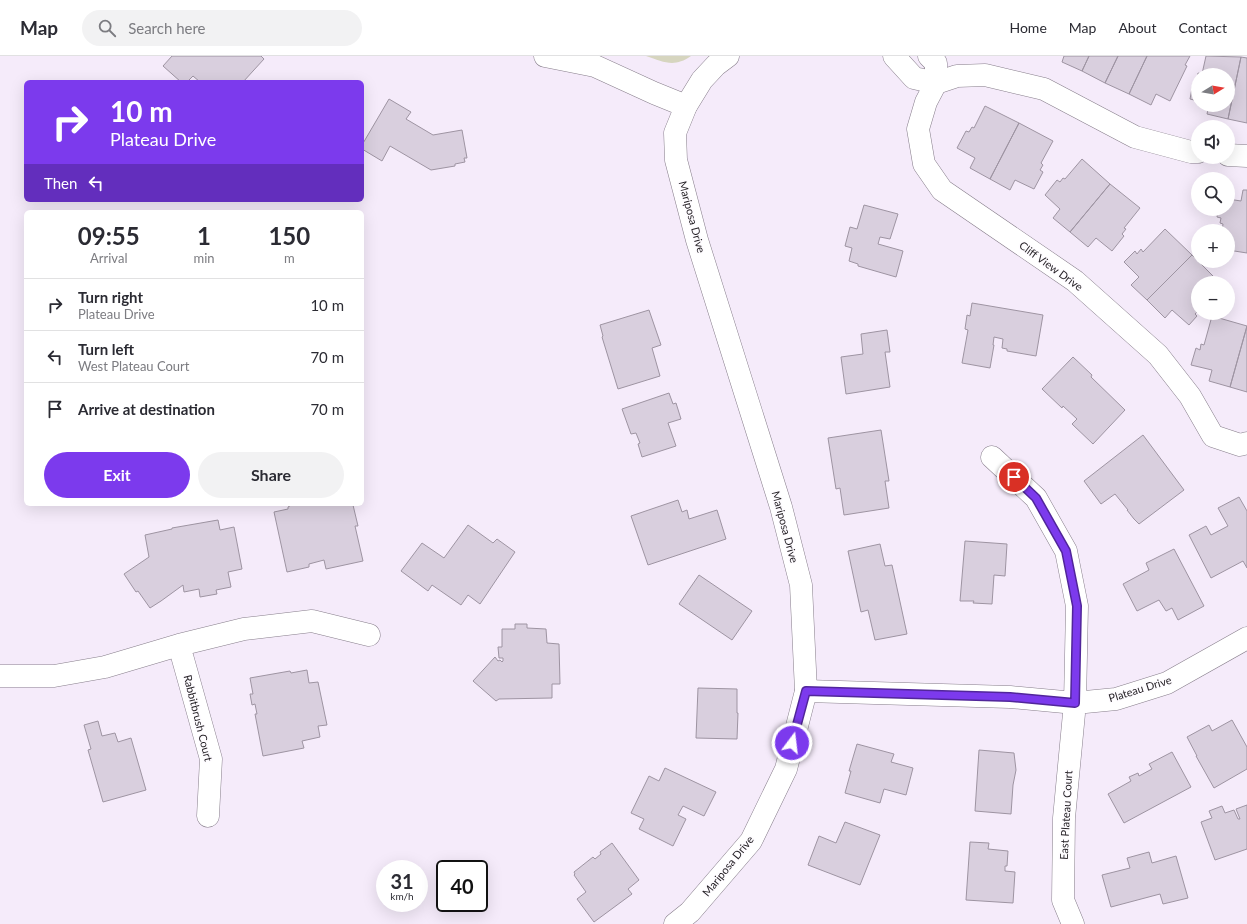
<!DOCTYPE html>
<meta charset="utf-8">
<style>
:root{--surface:#fff;--page:#f2f2f3;--text:#2b2b33;--muted:#7c7c81;--line:#e1e1e2;--accent:#7c3aed}
body{margin:0;font-family:Lato,sans-serif;background:var(--page);color:var(--text);height:100vh;display:flex;flex-direction:column;font-size:15px;white-space:nowrap}
*{box-sizing:border-box;margin:0}
p{font-size:13px;color:var(--muted)}
.icon{flex:none;width:22px;height:22px;fill:none;stroke:currentColor;stroke-width:2;stroke-linecap:round;stroke-linejoin:round}
.map{position:relative;flex:1;overflow:hidden}
.side{position:absolute;left:24px;top:154px;width:340px;height:296px;display:flex;flex-direction:column;background:var(--surface);border-radius:6px;box-shadow:0 4px 16px #0002}
.side>*{flex:none}
.hud{position:absolute;left:24px;top:24px;width:340px;height:122px;border-radius:6px;box-shadow:0 4px 16px #0002;background:#7c3aed;color:#fff;overflow:hidden}
.needle{width:26px;rotate:79deg}
.tools{position:absolute;left:1191px;top:12px;display:grid;gap:8px}
.tools a{display:grid;place-items:center;width:44px;height:44px;border-radius:50%;background:var(--surface);box-shadow:0 4px 16px #0002;font-size:20px}
.speed{position:absolute;left:376px;top:804px;display:flex;gap:8px;font-size:20px;font-weight:700;text-align:center}
.speed>*{display:grid;place-content:center;width:52px;height:52px;border-radius:50%;background:var(--surface);box-shadow:0 4px 16px #0002;line-height:1}
.speed small{font-size:10px;font-weight:400}
.speed .limit{border:2px solid #111;border-radius:6px;background:#fff;color:#111}
.pin{position:absolute;display:grid;place-items:center;width:34px;height:34px;color:#fff;margin:-17px;border:2px solid #fff;border-radius:50%;box-shadow:0 1px 4px #0007}
.me{position:absolute;width:44px;margin:-22px;rotate:15deg;stroke-linejoin:round;filter:drop-shadow(0 0 3px #0008)}
.turn{display:flex;align-items:center;gap:14px;height:84px;padding:0 20px;font-size:18px}
.turn .icon{width:52px;height:52px;stroke-width:2.5}
.turn b{display:block;font-size:28px;line-height:34px}
.then{display:flex;align-items:center;height:38px;padding:0 20px;background:#0003;gap:8px;font-size:15px}
.eta{display:flex;justify-content:space-evenly;align-items:center;height:68px;text-align:center}
.eta b{font-size:24px;font-weight:700;line-height:28px}
.action{display:flex;gap:8px;margin-top:auto;padding:8px 20px}
.action a{flex:1;height:46px;border-radius:24px;background:var(--accent);color:#fff;font-size:16px;font-weight:700;line-height:46px;text-align:center}
.action a+a{background:var(--page);color:var(--text)}
ul{padding:0;list-style:none}
li{display:flex;align-items:center;gap:12px;height:52px;padding:0 20px;border-top:1px solid var(--line)}
li div{flex:1}
li b{display:block;font-size:15px}
li em{font-style:normal}
header{display:flex;align-items:center;gap:24px;box-sizing:border-box;height:56px;padding:0 20px;background:var(--surface);border-bottom:1px solid var(--line)}
header strong{font-size:19px}
nav{display:flex;gap:22px;margin-inline-start:auto;font-size:14px}
.search{width:280px;height:36px;background:var(--page);display:flex;align-items:center;gap:10px;box-sizing:border-box;padding:0 14px;border-radius:22px;color:var(--muted);font-size:15px}
.map>svg:first-child{display:block}
.green{fill:#d6d5bf}
.building{fill:#d9cfde;stroke:#9e94a2}
.lines{fill:none;stroke-linecap:round;stroke-linejoin:round}
.street-casing{stroke:#877e8b;stroke-width:23}
.secondary-casing{stroke:#877e8b;stroke-width:23}
.street{stroke:#fff;stroke-width:22}
.secondary{stroke:#fff;stroke-width:22}
.route-casing{stroke:#51269a;stroke-width:10}
.route{stroke:#7c3aed;stroke-width:7}
.labels{text-anchor:middle;stroke-width:3;stroke-linejoin:round;paint-order:stroke}
.street-label{font-size:11px;fill:#221e23;stroke:#fefcff}
</style>
<header>
<strong>Map</strong>
<div class="search"><svg class="icon" aria-label="search" viewBox="0 0 24 24"><circle cx="10" cy="10" r="6"/><path d="M15 15l6 6"/></svg>Search here</div>
<nav><a>Home</a><a>Map</a><a>About</a><a>Contact</a></nav>
</header>
<div class="map">
<svg width="1247" height="868" viewBox="0 0 1247 868">
<rect width="100%" height="100%" fill="#f5ebfa"/>
<path class="green" d="M646,0h45c-17,12 -27,6 -45,0z"/>
<path class="building" d="M172,0h89l3,3 -21,23h-43l-7,-6 -6,6h-6l-18,-16z
M1064,0h25l-7,15 -20,-9z
M1089,0h29l-13,27 -23,-12z
M1118,0h29l-18,38 -24,-11z
M1147,0h43l-5,9 2,1 -17,35 -14,-7 -5,11 -22,-11z
M1206,0l35,1 -13,62 -21,-5 2,-9h19v-30h-30v26l-8,-2 3,-16h3l2,-10 4,1z
M1241,1l6,1v65l-19,-4z
M389,43l22,13 -5,7 27,16 29,-5 5,28h-3l1,4 -10,2v2l-24,4 -41,-24 -8,15 -20,-12v-4z
M985,50l34,17 -29,56 -20,-11 5,-10 -18,-10 9,-17 3,1 3,-5 2,1z
M1019,67l34,18 -12,22 2,2 -3,5 3,2 -9,17 -19,-9 -5,10 -20,-11z
M1082,103l28,25 -40,48 -17,-14 7,-9 -15,-14 12,-15 3,2 3,-4 2,1z
M1110,128l30,24 -16,20 2,1 -4,5 2,2 -12,15 -16,-13 -8,9 -18,-15z
M1243,134h4v63l-19,-3v-19h-6l1,-7 -3,-1 1,-5 -4,-1 1,-8h10v-10l13,2z
M864,149l34,9 -8,25 -10,-2 -2,7 25,7 -7,26 -38,-11v-2l-9,-3 3,-13 -7,-2 5,-19 7,2z
M1165,173l27,26 -45,45 -16,-15 8,-8 -15,-15 11,-11 2,3 4,-5 2,3z
M1192,199l28,28h-22v24l-3,3 2,2 -2,2 2,2 -8,9 -17,-15 -7,8 -18,-18z
M972,247l71,12 -7,41 -29,-5v-2l-5,-1 1,-9 -9,-2 -1,8h1l-4,23 -28,-5 6,-33 -3,-1 2,-14 3,1z
M649,254l12,35 -9,3 8,28 -42,13 -16,-52 1,-1 -3,-11z
M1212,260l35,10 -17,61 -21,-6 3,-11 -21,-5 5,-17 4,2 1,-6 3,1z
M1247,270v66l-17,-5z
M887,274l3,22h-5l5,35 -44,7 -5,-37 22,-3 -2,-20z
M1073,301l19,18 -1,2 34,33 -32,34 -21,-20 5,-5 -14,-13 -1,2 -20,-19z
M669,337l4,11 3,-1 5,16 -13,4 8,23 -34,11 -4,-13 2,-1 -4,-10 -5,1 -9,-25z
M881,374l8,51h-4l4,27 -45,7 -4,-27 -4,1 -8,-51z
M1143,379l41,55 -45,34 -5,-5 -7,-9h1l-13,-16 -14,10 -17,-23z
M1239,441l8,14v57l-4,-7 -32,17 -22,-43 17,-9 5,9 17,-9 -10,-18z
M678,444l4,12 5,-2 2,9 28,-9 9,29 -78,26 -17,-49z
M293,448h62l-2,1 5,21h-3l8,35 -37,8 -2,-9 -15,4v3l-22,5 -13,-60 14,-3v-2z
M218,464l2,10 14,-3 8,42 -14,3 3,15 -15,3 1,4 -17,3 -1,-8 -15,3 -1,-7 -22,16 -11,7 -12,-17 -2,1 -12,-18 25,-17 -4,-22 27,-6v-1z
M468,469l25,18 4,-4 18,13 -35,52 -12,-9 -7,10 -29,-20 -4,6 -27,-20 21,-28 22,15z
M965,485l42,3 -2,32 -11,-1 -2,29 -19,-1 1,-2h-14z
M880,488l5,22 7,-1 15,69 -32,6 -7,-30 -7,2 -13,-61z
M1174,493l30,57 -26,14 -6,-12 -6,3 -7,-11 -22,11 -14,-27 26,-14 -3,-7z
M699,519l53,36 -20,29 -53,-36z
M515,568h12v4l19,1 1,14 12,1 1,40h-8v14l-53,1 -3,2 -23,-20 22,-24 3,4 2,-1 2,2 1,-1v-3h-4l-1,-11h4v-18h13z
M307,614l2,13 9,-1 9,43 -9,1 2,11 -18,4 2,7 -41,8 -8,-42h2l-2,-10 -3,1 -2,-11h3l-3,-16 40,-7 1,2z
M698,632l39,1v24h1l-1,26 -41,-1z
M1232,664l15,27v22l-33,19 -18,-32h1l-10,-19 22,-12 3,6z
M98,665l4,15 13,-3 3,9 13,-4 15,52 -43,12 -15,-52 3,-1 -7,-24z
M857,688l37,10 -3,8 22,6 -7,27 -22,-6 -4,14 -35,-10 6,-22h-2z
M979,694l35,3 2,17 -3,15 -2,29 -36,-3z
M1172,696l19,35 -67,36 -16,-29 23,-13 -2,-4 9,-4 1,3 13,-7 -3,-5z
M665,712l51,24 -12,24 -21,-10 -5,9 8,4 -13,27 -34,-17 5,-10 -13,-6 18,-37 10,5z
M1247,749v44l-32,11 -14,-38 11,-4 -3,-7 13,-5 3,7 9,-3 4,9h2l-4,-10z
M845,766l35,13 -20,50 -52,-20 11,-29 17,7z
M970,786l19,1 -1,6 20,2 -1,15h-2v5l10,1 -2,31 -47,-3z
M612,787l27,37 -11,9 4,5 -38,28 -17,-23 9,-7 -12,-17 1,-1 -1,-2 19,-15 2,2 6,-5 -1,-2z
M1149,796l3,11 24,-7 12,42 -25,6 -3,-10 -49,13 -9,-32 28,-7 -3,-10z"/>
<g class="lines">
<g class="street-casing">
<path id="street" d="M545,0l50,10 59,27 32,13
M894,0l20,22 22,5v-20l-7,-7
M1198,96h-7l-56,-15 -91,-48 -59,-14 -28,1 -21,7 -10,19 -8,27 6,35 18,26 133,91 83,74 32,41 23,40 27,9 7,-2
M1228,99l19,1
M992,401l44,41 30,53 11,55 -2,97 -11,115 -1,82 10,24
M179,589l32,114 -3,57
M0,620h54l51,-9 74,-22 65,-16 68,-8 57,14
M806,635l204,6 65,6 41,-4 51,-16 80,-45"/>
</g>
<g class="secondary-casing">
<path id="secondary" d="M675,868l15,-12 61,-71 35,-72 20,-78 -5,-106 -20,-78 -84,-267 -21,-80 -1,-27 11,-27 16,-26 14,-15 12,-9"/>
</g>
<use href="#street" class="street"/>
<use href="#secondary" class="secondary"/>
</g>
<g class="lines">
<g class="route-casing">
<path id="route" d="M792,687l14,-52 204,6 65,6 2,-97 -11,-55 -30,-53 -22,-21"/>
</g>
<use href="#route" class="route"/>
</g>
<g class="labels">
<g class="street-label">
<text transform="translate(692 161) rotate(75)" y="4">Mariposa Drive</text>
<text transform="translate(1051 210) rotate(36)" y="4">Cliff View Drive</text>
<text transform="translate(785 471) rotate(75)" y="4">Mariposa Drive</text>
<text transform="translate(1140 633) rotate(-17)" y="4">Plateau Drive</text>
<text transform="translate(198 662) rotate(76)" y="4">Rabbitbrush Court</text>
<text transform="translate(1066 759) rotate(-87)" y="4">East Plateau Court</text>
<text transform="translate(728 810) rotate(-51)" y="4">Mariposa Drive</text>
</g>
</g>
</svg>
<div class="tools">
<a><svg class="needle" viewBox="-14 -14 28 28"><path d="M0-13l5 13h-10z" fill="#e53935"/><path d="M0 13l5-13h-10z" fill="#7c7c81"/></svg></a>
<a><svg class="icon" aria-label="sound" viewBox="0 0 24 24"><path d="M4 9h4l5-4v14l-5-4H4zM17 9q2 3 0 6"/></svg></a>
<a><svg class="icon" aria-label="search" viewBox="0 0 24 24"><circle cx="10" cy="10" r="6"/><path d="M15 15l6 6"/></svg></a>
<a>+</a>
<a>−</a>
</div>
<div class="speed"><div>31<small>km/h</small></div><div class="limit">40</div></div>
<div class="pin" style="left:1014px;top:421px;background:#d93025"><svg class="icon" aria-label="arrive" viewBox="0 0 24 24"><path d="M6 21V4h12l-3 4 3 4H6"/></svg></div>
<svg class="me" style="left:792px;top:687px" viewBox="-20 -20 40 40"><circle r="17" fill="#7c3aed" stroke="#fff" stroke-width="3"/><path d="M0-11L8 9 0 5-8 9z" fill="#fff"/></svg>
<div class="hud">
<div class="turn"><svg class="icon" aria-label="right" viewBox="0 0 24 24"><path d="M7 20v-9h11M14 6l5 5-5 5"/></svg><div><b>10 m</b>Plateau Drive</div></div>
<div class="then">Then<svg class="icon" aria-label="left" viewBox="0 0 24 24"><path d="M17 20v-9H6M10 6l-5 5 5 5"/></svg></div>
</div>
<section class="side">
<div class="eta">
<div><b>09:55</b><p>Arrival</p></div>
<div><b>1</b><p>min</p></div>
<div><b>150</b><p>m</p></div>
</div>
<ul>
<li><svg class="icon" aria-label="right" viewBox="0 0 24 24"><path d="M7 20v-9h11M14 6l5 5-5 5"/></svg><div><b>Turn right</b><p>Plateau Drive</p></div><em>10 m</em></li>
<li><svg class="icon" aria-label="left" viewBox="0 0 24 24"><path d="M17 20v-9H6M10 6l-5 5 5 5"/></svg><div><b>Turn left</b><p>West Plateau Court</p></div><em>70 m</em></li>
<li><svg class="icon" aria-label="arrive" viewBox="0 0 24 24"><path d="M6 21V4h12l-3 4 3 4H6"/></svg><div><b>Arrive at destination</b></div><em>70 m</em></li>
</ul>
<div class="action"><a>Exit</a><a>Share</a></div>
</section>
</div>
